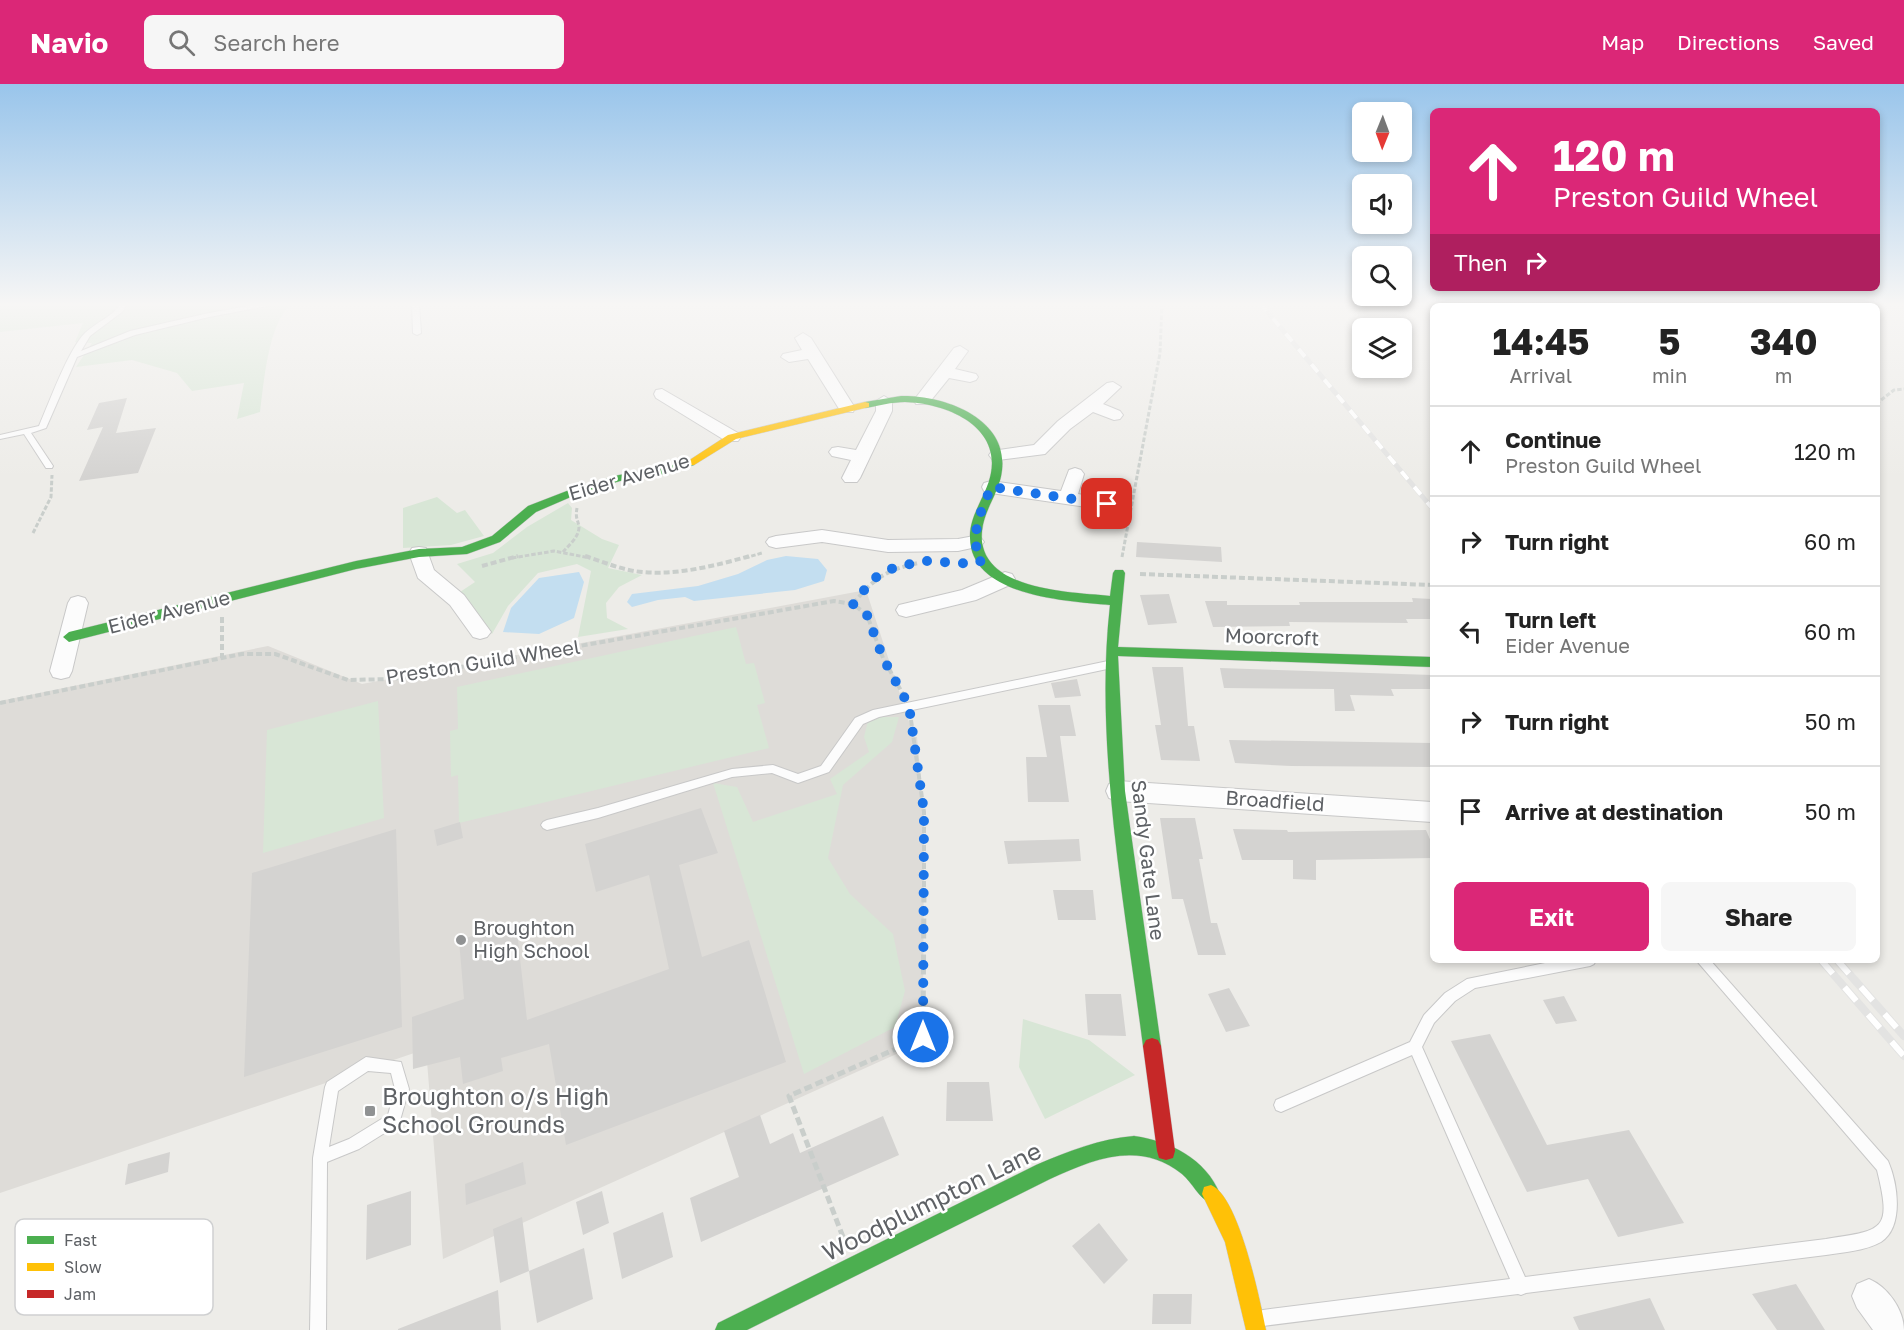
<!DOCTYPE html>
<style>
:root{--surface:#fff;--page:#f6f6f6;--text:#222;--muted:#767676;--line:#e0e0e0;--accent:#db2777}
body{margin:0;font-family:"Golos Text",sans-serif;background:var(--page);color:var(--text);height:100vh;display:flex;flex-direction:column;font-size:22px;white-space:nowrap}
*{box-sizing:border-box;margin:0}
p{font-size:20px;color:var(--muted)}
.icon{flex:none;width:33px;height:33px;fill:none;stroke:currentColor;stroke-width:2;stroke-linecap:round;stroke-linejoin:round}
.map{position:relative;flex:1;overflow:hidden}
.sheet{position:absolute;left:1430px;top:219px;width:450px;height:660px;display:flex;flex-direction:column;background:var(--surface);border-radius:9px;box-shadow:0 3px 9px #0003}
.sheet>*{flex:none}
.guide{position:absolute;left:1430px;top:24px;width:450px;height:183px;border-radius:9px;box-shadow:0 3px 9px #0003;background:#db2777;color:#fff;overflow:hidden}
.needle{width:39px;rotate:181deg}
.controls{position:absolute;left:1352px;top:18px;display:grid;gap:12px}
.controls a{display:grid;place-items:center;width:60px;height:60px;border-radius:9px;background:var(--surface);box-shadow:0 3px 9px #0003;font-size:30px}
.pin{position:absolute;display:grid;place-items:center;width:51px;height:51px;color:#fff;margin:-26px;border-radius:12px;box-shadow:0 3px 9px #0006}
.me{position:absolute;width:66px;margin:-33px;rotate:0deg;stroke-linejoin:round;filter:drop-shadow(0 0 4px #0008)}
.turn{display:flex;align-items:center;gap:21px;height:126px;padding:0 24px;font-size:27px}
.turn .icon{width:78px;height:78px;stroke-width:2.5}
.turn b{display:block;font-size:42px;line-height:51px}
.then{display:flex;align-items:center;height:57px;padding:0 24px;background:#0003;gap:12px;font-size:22px}
.eta{display:flex;justify-content:space-evenly;align-items:center;height:102px;text-align:center}
.eta b{font-size:36px;font-weight:700;line-height:42px}
.cta{display:flex;gap:12px;margin-top:auto;padding:12px 24px}
.cta a{flex:1;height:69px;border-radius:9px;background:var(--accent);color:#fff;font-size:24px;font-weight:700;line-height:69px;text-align:center}
.cta a+a{background:var(--page);color:var(--text)}
ul{padding:0;list-style:none}
li{display:flex;align-items:center;gap:18px;height:90px;padding:0 24px;border-top:2px solid var(--line)}
li div{flex:1}
li b{display:block;font-size:22px}
li em{font-style:normal}
header{display:flex;align-items:center;gap:36px;box-sizing:border-box;height:84px;padding:0 30px;background:var(--accent);color:#fff}
header strong{font-size:28px}
nav{display:flex;gap:33px;margin-inline-start:auto;font-size:21px}
.search{width:420px;height:54px;background:var(--page);display:flex;align-items:center;gap:15px;box-sizing:border-box;padding:0 21px;border-radius:9px;color:var(--muted);font-size:22px}
.map>svg:first-child{display:block}
.education{fill:#dedcd8}
.green{fill:#d8e6d6}
.water{fill:#c3def0}
.building{fill:#d4d3d1}
.lines{fill:none;stroke-linecap:round;stroke-linejoin:round}
.lane-casing{stroke:#c8c8c8;stroke-width:2}
.street-casing{stroke:#c8c8c8;stroke-width:2}
.fast-casing{stroke:#cacac9;stroke-width:1}
.slow-casing{stroke:#cacac9;stroke-width:1}
.jam-casing{stroke:#cacac9;stroke-width:1}
.path-far2{stroke:#c9cecb;stroke-width:3;stroke-dasharray:4.5 2;stroke-linecap:butt}
.path-far1{stroke:#c9cecb;stroke-width:4;stroke-dasharray:6 3;stroke-linecap:butt}
.path{stroke:#c9cecb;stroke-width:5;stroke-dasharray:8 4;stroke-linecap:butt}
.lane{fill:#fcfcfc;fill-rule:evenodd}
.street{fill:#fcfcfc;fill-rule:evenodd}
.fast{fill:#4caf50;fill-rule:evenodd}
.slow{fill:#ffc107;fill-rule:evenodd}
.jam{fill:#c62828;fill-rule:evenodd}
.rail-far1-casing{stroke:#e3e3e2;stroke-width:5}
.rail-casing{stroke:#e3e3e2;stroke-width:8}
.rail-far1{stroke:#fff;stroke-width:4;stroke-dasharray:10;stroke-linecap:butt}
.rail{stroke:#fff;stroke-width:6;stroke-dasharray:18;stroke-linecap:butt}
.route{stroke:#1a73e8;stroke-width:10;stroke-dasharray:0 18}
.poi-dot{fill:#909293;stroke:#fff;stroke-width:2}
.labels{text-anchor:middle;stroke-width:5;stroke-linejoin:round;paint-order:stroke}
.street-label{font-size:20px;fill:#5e6165;stroke:#fff}
.poi-label{font-size:20px;fill:#5e6165;stroke:#fff;text-anchor:start}
.near-poi-label{font-size:24px;fill:#5e6165;stroke:#fff;text-anchor:start}
.near-street-label{font-size:24px;fill:#5e6165;stroke:#fff}
.key{fill:#fff;stroke:#cfd0d1;stroke-width:1.5}
.key-label{font-size:16px;fill:#5e6165}
</style>
<header>
<strong>Navio</strong>
<div class="search"><svg class="icon" aria-label="search" viewBox="0 0 24 24"><circle cx="10" cy="10" r="6"/><path d="M15 15l6 6"/></svg>Search here</div>
<nav><a>Map</a><a>Directions</a><a>Saved</a></nav>
</header>
<div class="map">
<svg width="1904" height="1246" viewBox="0 0 1904 1246">
<rect width="100%" height="100%" fill="#edece8"/>
<path class="education" d="M866,506l48,147h3l7,75 -1,230 -480,217 -17,-210 -426,144v-492l268,-55 94,38z"/>
<path class="green" d="M0,219h292c-24,20 -28,79 -32,109l-23,7 7,-36 -52,8 -15,-18 -45,-13 -56,7 16,-24 -17,-1 8,-19 -83,9z
M437,413l20,16 8,-3 19,26 -33,9 -48,3v-40z
M568,419l4,5 -1,12 31,19 17,6 -11,23 34,7 -23,12 -13,16 1,15 21,11 -50,8 13,-66 -14,-7 -39,9 -30,33 -16,28 -32,-42 15,-10 -18,-18 36,-11 34,-26z
M736,543l10,37 8,-1 11,40 -8,2 12,43 -310,75 -1,-48 -7,2 -1,-46 8,-2 -1,-42z
M378,617l6,117 -121,35 4,-123z
M869,633h30l-7,25 -49,43 -15,73 22,36 43,40 12,57 -10,36 -91,47 -91,-291 24,4 16,35 84,-28 -7,-15 39,-27 -5,-15z
M1023,935l66,21 46,35 -90,44 -26,-52z"/>
<path class="water" d="M786,472l32,3 9,11 -3,11 -29,9 -101,11 -9,-4 -27,3 -26,7 -5,-5 5,-8 66,-8 40,-12 29,-14z
M579,488l5,10 -10,36 -35,16 -36,-2 8,-24 28,-30z"/>
<path class="building" d="M127,314l-11,35 40,-5 -18,45 -59,8 24,-54 -16,3 12,-27z
M1137,458l84,5 1,15 -86,-5z
M1169,510l8,29 -29,2 -8,-30z
M1412,514l20,1v20h-26l2,4 -119,-1 1,4 -77,1 -8,-26h22v4h73l-1,-3h114z
M1152,583h31l5,59h6l6,35 -39,-1 -6,-35h6z
M1220,584l212,7v14h-41l3,7 -44,-1 5,16h-20l-1,-22 -110,-1z
M1077,595l4,17 -26,2 -4,-15z
M1038,621h32l6,31h-16l9,66h-41l-2,-45h21z
M1229,656l203,3v24l-141,-1 -56,-3z
M701,724l17,45 -39,12 23,92 47,-17 37,122 -220,83 -17,-101 -48,14 2,13 -40,13 -3,-27 -47,12 -1,-52 52,-18 -5,-59 57,-17 11,97 142,-51 -20,-94 -53,17 -11,-48z
M1160,734h35l8,41h-4l12,64h6l9,32h-28l-15,-56h-11z
M460,738l3,16 -26,8 -3,-16z
M396,745l6,198 -158,50 8,-204z
M1233,745l54,1 1,2 138,-2 6,14v14l-116,2v20l-23,-1v-19h-51z
M1079,755l2,22 -73,3 -4,-23z
M1053,806h40l3,30h-38z
M1229,904l21,38 -24,6 -18,-38z
M1085,910h36l5,42 -38,-1z
M1564,912l13,25 -21,3 -13,-24z
M1490,950l57,111 82,-15 55,93 -66,14 -30,-58 -61,13 -76,-151z
M947,998h42l4,39h-47z
M760,1031l10,29 23,-11 7,20 83,-37 16,39 -198,87 -11,-44 49,-21 -15,-46z
M170,1068l-2,20 -43,13 3,-21z
M523,1078l3,22 -60,21 -1,-21z
M411,1107v54l-45,15 1,-55z
M602,1107l7,32 -26,12 -7,-33z
M663,1128l10,45 -51,22 -9,-46z
M522,1133l7,54 -29,12 -7,-54z
M1099,1139l29,37 -24,24 -32,-38z
M584,1164l9,51 -56,24 -8,-52z
M1796,1200l29,46h-48l-25,-36z
M498,1206l3,40h-103v-1z
M1153,1210h39l-1,30h-39z
M1650,1214l15,32h-86l-6,-13z"/>
<g class="lines">
<g class="lane-casing">
<path id="lane" d="M121,219h7l-6,9 -32,24 -9,15 49,-20 79,-18 57,-10h17l-74,14 -74,18 -58,22 -31,71 -15,5 22,33 -1,2h-6l-22,-34 -24,5v-4l39,-9c10,-23 29,-76 46,-93 11,-11 28,-16 36,-30z
M412,219h7l2,30 -4,2 -4,-2z
M1108,577l4,1 1,3 -1,3 -233,49 -16,7 -34,48 -31,11 -26,-10 -40,4 -134,41 -51,12 -4,-2 -2,-3 2,-3 4,-2 51,-12 134,-39 41,-4 25,9 23,-8 34,-48 18,-8z
M1560,876h36l-2,4 -4,2 -115,22 -20,13 -21,22 -12,24 103,230 301,-38c58,-9 66,-8 51,-69l-181,-210h14l178,201c10,23 16,66 -7,81 -16,9 -37,10 -55,13l-300,38 -5,2 -3,-1 -255,32 -6,-2 -2,-6 2,-6 6,-2 247,-31 -98,-224 -131,57 -5,-2 -2,-5 2,-5 134,-58 14,-27 21,-22 22,-14z
M366,973l35,5 8,27 -10,35 -40,25 -32,13 -1,168h-16l3,-172 12,-71 2,-5zM368,987l23,2 4,16 -7,26 -39,24 -20,8 9,-56z"/>
</g>
<g class="street-casing">
<path id="street" d="M803,249l8,5 44,70 -2,4h-12l-33,-53 -19,3 -8,-5 2,-3 19,-4 -7,-12z
M960,262l8,5 -13,18 21,5 2,3 -2,3 -6,2 -21,-4 -21,26h-12l-2,-4 40,-52z
M1113,298l8,5 -18,17 17,7 3,4 -3,4 -6,1 -21,-8 -23,17 -25,25 -47,6 -6,-1 -3,-4 3,-4 42,-6 24,-24 49,-38z
M662,305l76,44 3,4 -3,4h-12l-70,-43 -2,-4 2,-4z
M884,312l8,5v10l-32,67 -3,4h-12l-3,-4 9,-18 -19,-4 -3,-4 3,-4 6,-1 18,3 20,-39v-10z
M1075,384l6,2 3,4 -6,20 36,6 2,4 -2,4 -7,2 -116,-17 -7,-2 -2,-4 2,-4 7,-2 70,10 8,-21z
M822,446l66,10 70,-1 16,-3 7,2 3,4 -3,4 -23,5 -70,1 -66,-10 -46,6 -7,-2 -3,-4 3,-4 7,-2z
M419,463l7,1 8,22 30,25 27,37 -4,5 -7,2 -7,-2 -23,-32 -32,-27 -9,-25 3,-5z
M1005,488l7,2 3,5 -3,5 -36,16 -70,17 -7,-2 -3,-5 3,-5 63,-15z
M78,512l7,2 3,5 -16,68 -3,6 -8,2 -8,-2 -3,-6 18,-68 3,-5z
M1118,697l314,21v20l-314,-21 -9,-3 -3,-7 3,-7z
M1869,1195c19,8 35,31 35,51h-31l-16,-22 -5,-12 5,-12z"/>
</g>
<g class="fast-casing">
<path id="fast" d="M901,312c43,-1 107,22 101,74 -2,22 -18,39 -20,61 -6,60 89,61 128,65l3,-23 2,-3h8l2,3 -7,74 314,10v10l-314,-11 7,135 36,255 -3,6 -6,2 -6,-2 -3,-6c-18,-141 -49,-300 -33,-441 -42,-4 -139,-8 -140,-67 -1,-23 17,-43 21,-65 9,-48 -46,-70 -86,-71 -13,0 -27,4 -40,6l-5,-3 5,-3z
M690,376l5,3 -1,2 -34,10 -40,6 -40,12 -44,19 -36,30 -33,12 -48,3 -63,12 -287,73 -6,-5 6,-5 287,-71 63,-12 43,-2 30,-11 36,-30 44,-17 47,-14 40,-6z
M1134,1052c36,5 72,23 86,58l-2,7 -7,2c-13,-5 -18,-20 -29,-29 -43,-34 -88,-15 -132,5l-303,151h-32l3,-7 318,-158c33,-14 63,-26 98,-29z"/>
</g>
<g class="slow-casing">
<path id="slow" d="M865,318l4,1v4l-133,32 -42,26h-8l-1,-2 43,-28z
M1211,1101c28,11 49,116 55,145h-20l-21,-88 -23,-48 2,-7z"/>
</g>
<g class="jam-casing">
<path id="jam" d="M1152,954l6,2 3,6 14,105 -2,7 -7,2 -7,-2 -2,-7 -14,-105 3,-6z"/>
</g>
<path class="path-far2" d="M1876,320l18,-14 10,-1
M33,449l18,-36 1,-22
M563,468c6,-7 16,-15 16,-25 -1,-8 -4,-8 -2,-19
M1122,473l38,-204 2,-50
M512,474l42,-7 36,7
M745,474l17,-5"/>
<path class="path-far1" d="M585,472c16,5 32,12 49,15 38,6 80,-5 116,-15
M482,482l36,-10
M1140,490l292,11
M853,520c20,-25 33,-34 65,-41
M222,533v41
M0,619l242,-49h33l73,26 45,-1 441,-78 19,3 14,11 16,43 21,38
M911,636l13,92v80"/>
<path class="path" d="M843,1153l-54,-141 134,-59 1,-147"/>
<use href="#lane" class="lane"/>
<use href="#street" class="street"/>
<use href="#fast" class="fast"/>
<use href="#slow" class="slow"/>
<use href="#jam" class="jam"/>
<g class="rail-far1-casing">
<path id="rail-far1" d="M1260,219l172,205"/>
</g>
<g class="rail-casing">
<path id="rail" d="M1821,876l83,96
M1837,876l67,76"/>
</g>
<use href="#rail-far1" class="rail-far1"/>
<use href="#rail" class="rail"/>
</g>
<linearGradient id="sky" x2="0" y2="1"><stop stop-color="#99c5eb"/><stop offset="0.56" stop-color="#f7f6f5"/><stop offset="1" stop-color="#f7f6f5" stop-opacity="0"/></linearGradient>
<rect width="1904" height="394" fill="url(#sky)"/>
<g class="lines">
<path class="route" d="M923,953l1,-225 -15,-106 -26,-48 -16,-43 -14,-11 20,-25 22,-12 32,-6 47,3 9,-4 -9,-18 5,-25 12,-30 116,17"/>
</g>
<g class="poi-dot">
<circle cx="461" cy="856" r="6"/>
<rect x="364" y="1021" width="12" height="12" rx="3"/>
</g>
<g class="labels">
<g class="street-label">
<text transform="translate(629 393) rotate(-16)" y="7">Eider Avenue</text>
<text transform="translate(169 528) rotate(-14)" y="7">Eider Avenue</text>
<text transform="translate(1272 553) rotate(2)" y="7">Moorcroft</text>
<text transform="translate(483 578) rotate(-9)" y="7">Preston Guild Wheel</text>
<text transform="translate(1275 717) rotate(4)" y="7">Broadfield</text>
<text transform="translate(1148 776) rotate(83)" y="7">Sandy Gate Lane</text>
</g>
<g class="poi-label">
<text x="473" y="851">Broughton<tspan x="473" dy="23">High School</tspan></text>
</g>
<g class="near-poi-label">
<text x="382" y="1021">Broughton o/s High<tspan x="382" dy="28">School Grounds</tspan></text>
</g>
<g class="near-street-label">
<text transform="translate(932 1118) rotate(-26)" y="8">Woodplumpton Lane</text>
</g>
</g>
<rect x="15" y="1135" width="198" height="96" rx="9" class="key"/>
<rect x="27" y="1152" width="27" height="8" fill="#4caf50"/>
<rect x="27" y="1179" width="27" height="8" fill="#ffc107"/>
<rect x="27" y="1206" width="27" height="8" fill="#c62828"/>
<g class="key-label">
<text x="64" y="1162">Fast</text>
<text x="64" y="1189">Slow</text>
<text x="64" y="1216">Jam</text>
</g>
</svg>
<div class="controls">
<a><svg class="needle" viewBox="-14 -14 28 28"><path d="M0-13l5 13h-10z" fill="#e53935"/><path d="M0 13l5-13h-10z" fill="#767676"/></svg></a>
<a><svg class="icon" aria-label="sound" viewBox="0 0 24 24"><path d="M4 9h4l5-4v14l-5-4H4zM17 9q2 3 0 6"/></svg></a>
<a><svg class="icon" aria-label="search" viewBox="0 0 24 24"><circle cx="10" cy="10" r="6"/><path d="M15 15l6 6"/></svg></a>
<a><svg class="icon" aria-label="layers" viewBox="0 0 24 24"><path d="M12 4l9 5-9 5-9-5zM3 14l9 5 9-5"/></svg></a>
</div>
<div class="pin" style="left:1107px;top:420px;background:#d93025"><svg class="icon" aria-label="arrive" viewBox="0 0 24 24"><path d="M6 21V4h12l-3 4 3 4H6"/></svg></div>
<svg class="me" style="left:923px;top:953px" viewBox="-20 -20 40 40"><circle r="17" fill="#1a73e8" stroke="#fff" stroke-width="3"/><path d="M0-11L8 9 0 5-8 9z" fill="#fff"/></svg>
<div class="guide">
<div class="turn"><svg class="icon" aria-label="ahead" viewBox="0 0 24 24"><path d="M12 20V5M6 11l6-6 6 6"/></svg><div><b>120 m</b>Preston Guild Wheel</div></div>
<div class="then">Then<svg class="icon" aria-label="right" viewBox="0 0 24 24"><path d="M7 20v-9h11M14 6l5 5-5 5"/></svg></div>
</div>
<section class="sheet">
<div class="eta">
<div><b>14:45</b><p>Arrival</p></div>
<div><b>5</b><p>min</p></div>
<div><b>340</b><p>m</p></div>
</div>
<ul>
<li><svg class="icon" aria-label="ahead" viewBox="0 0 24 24"><path d="M12 20V5M6 11l6-6 6 6"/></svg><div><b>Continue</b><p>Preston Guild Wheel</p></div><em>120 m</em></li>
<li><svg class="icon" aria-label="right" viewBox="0 0 24 24"><path d="M7 20v-9h11M14 6l5 5-5 5"/></svg><div><b>Turn right</b></div><em>60 m</em></li>
<li><svg class="icon" aria-label="left" viewBox="0 0 24 24"><path d="M17 20v-9H6M10 6l-5 5 5 5"/></svg><div><b>Turn left</b><p>Eider Avenue</p></div><em>60 m</em></li>
<li><svg class="icon" aria-label="right" viewBox="0 0 24 24"><path d="M7 20v-9h11M14 6l5 5-5 5"/></svg><div><b>Turn right</b></div><em>50 m</em></li>
<li><svg class="icon" aria-label="arrive" viewBox="0 0 24 24"><path d="M6 21V4h12l-3 4 3 4H6"/></svg><div><b>Arrive at destination</b></div><em>50 m</em></li>
</ul>
<div class="cta"><a>Exit</a><a>Share</a></div>
</section>
</div>
